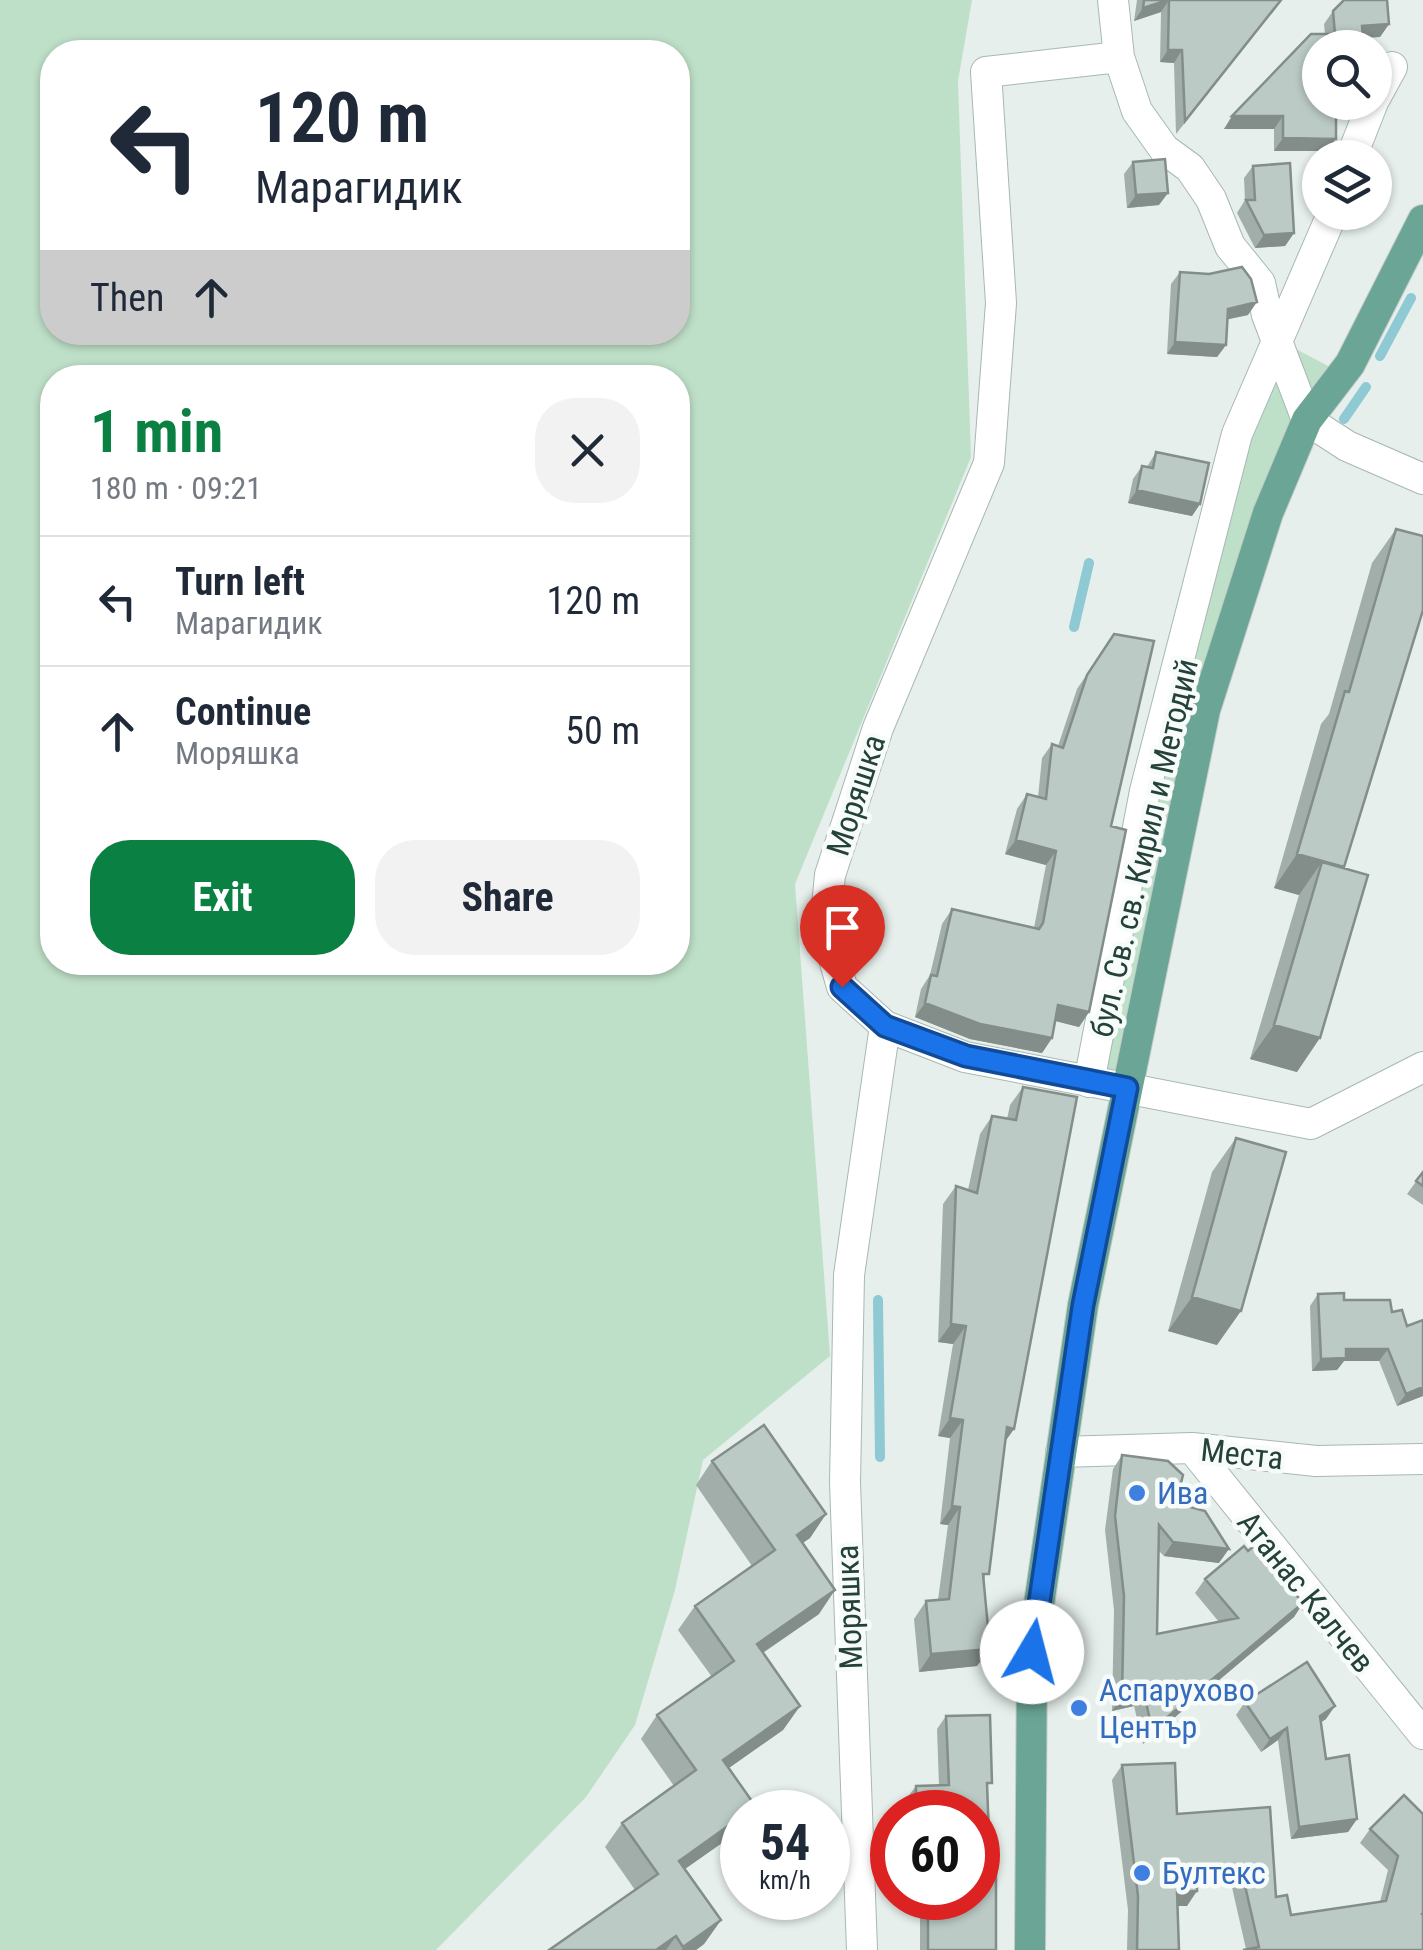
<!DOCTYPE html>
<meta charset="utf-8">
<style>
:root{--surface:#fff;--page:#f2f2f3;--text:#1f2937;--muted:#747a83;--line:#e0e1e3;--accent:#0b8043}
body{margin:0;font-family:"Roboto Condensed",sans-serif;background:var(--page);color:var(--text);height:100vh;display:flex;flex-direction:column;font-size:38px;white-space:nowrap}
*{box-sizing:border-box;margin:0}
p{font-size:32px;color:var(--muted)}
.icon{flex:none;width:55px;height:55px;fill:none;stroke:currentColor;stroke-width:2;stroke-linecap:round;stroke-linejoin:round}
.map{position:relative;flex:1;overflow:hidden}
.side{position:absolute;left:40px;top:365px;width:650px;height:610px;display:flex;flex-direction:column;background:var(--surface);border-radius:40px;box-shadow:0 2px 8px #0004}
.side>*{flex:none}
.banner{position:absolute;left:40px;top:40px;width:650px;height:305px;border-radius:40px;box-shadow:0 2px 8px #0004;background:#fff;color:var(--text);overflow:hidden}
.tools{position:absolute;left:1302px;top:30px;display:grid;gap:20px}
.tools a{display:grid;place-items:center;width:90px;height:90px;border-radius:50%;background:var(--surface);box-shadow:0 2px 8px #0004;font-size:50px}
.speed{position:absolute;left:720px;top:1790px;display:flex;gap:20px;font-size:50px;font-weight:700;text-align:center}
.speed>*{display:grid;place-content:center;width:130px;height:130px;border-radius:50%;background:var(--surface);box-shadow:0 2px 8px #0004;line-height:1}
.speed small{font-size:25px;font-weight:400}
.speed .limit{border:15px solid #d22;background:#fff;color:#111}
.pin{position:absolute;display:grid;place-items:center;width:85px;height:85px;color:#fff;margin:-102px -42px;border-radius:50% 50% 50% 0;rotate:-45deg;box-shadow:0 0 10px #0007}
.pin .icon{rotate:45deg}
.me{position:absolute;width:110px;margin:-55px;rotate:8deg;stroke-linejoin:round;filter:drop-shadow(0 0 8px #0008)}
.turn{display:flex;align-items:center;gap:35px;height:210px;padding:0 50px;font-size:45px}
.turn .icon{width:130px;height:130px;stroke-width:2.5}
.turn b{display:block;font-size:70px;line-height:85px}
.then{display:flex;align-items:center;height:95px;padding:0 50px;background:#0003;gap:20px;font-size:38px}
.round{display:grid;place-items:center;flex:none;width:105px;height:105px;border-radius:40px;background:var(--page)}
.summary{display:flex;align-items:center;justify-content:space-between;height:170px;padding:0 50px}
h1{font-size:60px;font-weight:700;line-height:75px;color:var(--accent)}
.action{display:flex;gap:20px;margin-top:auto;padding:20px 50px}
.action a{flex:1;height:115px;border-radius:40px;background:var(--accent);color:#fff;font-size:40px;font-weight:700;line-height:115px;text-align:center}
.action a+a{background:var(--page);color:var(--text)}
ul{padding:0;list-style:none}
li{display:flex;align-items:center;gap:30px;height:130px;padding:0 50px;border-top:2px solid var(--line)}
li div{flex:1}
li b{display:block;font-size:38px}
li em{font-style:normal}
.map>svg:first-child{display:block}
.green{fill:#bfe0c8;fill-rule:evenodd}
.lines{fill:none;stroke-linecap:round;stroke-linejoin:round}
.stream{stroke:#8ec9d4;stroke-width:10}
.street-casing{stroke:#a8b8b2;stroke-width:32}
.primary-casing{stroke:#c2cac8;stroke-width:32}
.street{stroke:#fff;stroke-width:30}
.primary{stroke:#6aa596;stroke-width:30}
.wall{fill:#a1aea9}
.shaded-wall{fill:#838d89}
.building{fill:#bbcac4;stroke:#838d89;stroke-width:2.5}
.route-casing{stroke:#114b97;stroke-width:25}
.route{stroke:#1a73e8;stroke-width:18}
.shop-dot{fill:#3f7fe0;stroke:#f7fbf9;stroke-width:4}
.labels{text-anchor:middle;stroke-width:9;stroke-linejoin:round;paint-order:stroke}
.street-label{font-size:32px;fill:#24423a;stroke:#f7fbf9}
.shop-label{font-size:32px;fill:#366cbe;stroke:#f7fbf9;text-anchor:start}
</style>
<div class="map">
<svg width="1423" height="1950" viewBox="0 0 1423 1950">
<rect width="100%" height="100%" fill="#e6efeb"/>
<path class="green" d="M0,0h972l-14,81 13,376 -176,427 35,472 -127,104 -28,130 -40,135 -49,72 -150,153h-436zM52,52h626v280h-626zM52,378h626v584h-626z
M1277,339l53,28 -62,146 -141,575 -38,-6 56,-291z"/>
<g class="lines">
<path class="stream" d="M1380,356l31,-58
M1344,419l22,-32
M1074,627l15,-64
M878,1300l2,157"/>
<g class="street-casing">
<path id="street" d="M1113,0l6,57 18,54 27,38 26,19 21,31 19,47 30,37 7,32 40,105 40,26 76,33
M1375,98l17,-31
M1351,158l22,-56
M885,1026l80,31 346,67 112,-57
M1089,1082l56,-291 92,-357 96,-222
M1192,1448l231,286
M1061,1452l131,-4 124,13 107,-2
M862,1950l-17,-467 4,-208 36,-249 -43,-39 -17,-60 5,-52 48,-147 111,-265 12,-160 -15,-231 133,-15"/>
</g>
<g class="primary-casing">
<path id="primary" d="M1030,1950l2,-298 51,-347 122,-595 63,-197 39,-93 43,-56 73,-144"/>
</g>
<use href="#street" class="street"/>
<use href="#primary" class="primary"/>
</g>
<path class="wall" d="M1137,0h145l-106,134 -2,-71 -14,-1 1,-50 -27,9z
M1333,11l56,13 -9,13 -17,1 -43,10 7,103h-53v-22h-50l101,-95 -1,-10z
M1133,162l26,43 -32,3 -3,-34z
M1253,166l41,67 -9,13 -30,2 -18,-35 8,-13 -1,-22z
M1180,272l68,43 -20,4 -2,26 -9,12 -50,-3 4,-70z
M1156,452l44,52 -8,12 -64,-13 5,-24 9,-13 5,1z
M1396,529l-52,339 -47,204 -47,-13 49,-164 -25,-7 47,-164 8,-10 43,-151z
M1114,634l-3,192 -22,186 -10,15 -24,-6 -3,17 -10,15 -72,-14 -55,-22 6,-28 9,-14 12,-51 10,-15 82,19 12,-63 -41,-11 12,-45 10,-15 11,3 4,-39 10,-14 6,2 19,-57z
M1023,1087l-9,342 -9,12 -21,141 -7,84 -58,6 -5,-53 12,-18 12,-1 10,-75 -8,-1 10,-86 -12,-2 15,-92 -15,-2 5,-138 13,-18 12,4 12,-56 12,-18 15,3 3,-14z
M1236,1138l-19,207 -49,-14 44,-159z
M1423,1172v33l-16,-11z
M1318,1294l74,18 31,84 -26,10 -18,-45h-35l-7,9 -25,1 -2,-65z
M1122,1455l54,48 43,60 -55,-7 -6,-6 -1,84 62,-12 -24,-29 10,-14 98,24 -9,14 -151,127 -9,-38 -22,5 2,-101 -9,-80 8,-61z
M712,1461l114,53 -16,24 -8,5 17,71 -56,39 37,53 -17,24 -54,38 13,44v14l-3,5 -54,38 36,51 -17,24 -8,6h-147l86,-60 -30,-43 17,-24 52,-37 -33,-47 16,-24 55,-38 -34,-47 17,-24 57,-40 -56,-81z
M1245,1702l81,17 -5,3 5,37 31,60 -9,13 -57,7 -13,-99 -17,12 -25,-37z
M946,1716l42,74 8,160h-76v-43h-15v-9h73v-86h-71v-14l9,-12 23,-1 -2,-56z
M1122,1765l154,132 15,18 89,-13 8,-32 -28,-27 10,-14 34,-34 19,155 -177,-1 -15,-66 -34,2 -10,21h-10l2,44h-52l1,-40 -16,-130z"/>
<path class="shaded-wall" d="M1169,0l-8,12 -27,9 9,-13z
M1389,24l-9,13 -27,1 9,-12z
M1168,50h14l-8,13 -14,-1z
M1232,116h51l-9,13h-50z
M1283,138l53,1 -9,12h-53z
M1168,193l-9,12 -32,3 9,-13z
M1294,233l-9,13 -30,2 9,-13z
M1257,302l-9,13 -28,6 8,-12z
M1175,342l51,3 -9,12 -50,-3z
M1137,490l63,14 -8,12 -64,-13z
M1016,840l40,11 -10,14 -41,-11z
M1297,854l47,13 -22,-5 -23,33 -25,-7z
M925,1003l127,35 -10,15 -72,-14 -55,-22z
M1058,1005l31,7 -10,15 -31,-8z
M1274,1025l46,13 -23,34 -47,-13z
M1192,1297l49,14 -24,34 -49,-14z
M951,1324l15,2 -13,18 -15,-2z
M1346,1349h42l-9,12h-35l-7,9 -25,1 9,-12z
M1423,1387v9l-26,10 9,-12z
M950,1418l13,2 -13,18 -12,-2z
M1007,1427l7,2 -12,17z
M952,1506l8,1 -12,18 -8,-1z
M826,1514l-16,24 -30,21 17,-24z
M1173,1542l56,7 -10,14 -55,-7z
M835,1590l-16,24 -79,54 17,-24z
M1303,1603l-9,14 -151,127 9,-14z
M990,1649l-13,17 -58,6 12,-18z
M1144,1692l-10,14 -22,5 10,-14z
M800,1706l-17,24 -77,54 17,-24z
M1335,1706l-9,13 -15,10 9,-13z
M1287,1728l-9,12 -17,12 9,-13z
M742,1816v10l-3,5 -77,54 17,-24z
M1357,1819l-9,13 -57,7 8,-12z
M1241,1868l-10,15 -44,3 10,-15z
M1197,1891l-10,15h-20l10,-14z
M912,1898h14l-6,9h-15z
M721,1920l-17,24 -8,6h-15z
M676,1936l-10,14h-10z"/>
<path class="building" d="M1144,0h24l-25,8z
M1169,0h112l-96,121 -3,-71h-14z
M1344,0h43l2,24 -27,2 2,22h-44v54h16v37l-53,-1v-22h-51l79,-82h24l-2,-23z
M1165,159l3,34 -32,2 -3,-33z
M1290,163l4,70 -30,2 -18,-35h9l-2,-34z
M1242,267l9,12 6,23 -29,7 -2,36 -51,-3 5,-70 29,2z
M1156,452l53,11 -9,41 -63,-14 5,-24 11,2z
M1396,529l27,7v74l-79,257 -47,-13 48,-163 4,1z
M1114,634l40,7 -43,185 15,4 -37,182 -31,-7 -6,33 -72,-14 -55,-21 6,-28 6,1 15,-67 87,20 4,-6 13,-72 -40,-11 11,-46 19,5 6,-55 11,4 24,-73z
M1322,862l46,13 -48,163 -46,-13z
M1023,1087l54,10 -63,332 -7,-2 -18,147h-6l7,75 -59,5 -5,-53 23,-2 11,-92 -8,-1 11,-86 -13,-2 16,-92 -15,-2 5,-138 21,7 15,-77 24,4z
M1236,1138l50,14 -45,159 -49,-14z
M1423,1172v14l-7,-5z
M1344,1293v7h46l2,12 10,-2 5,16 16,-6v67l-17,7 -18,-45h-42v9l-25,1 -3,-65z
M764,1425l62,89 -29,21 38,55 -78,54 43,62 -77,54 33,47 -8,5h-6v4l-63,45 42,59 -38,27 -7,-11 -20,14h-107l109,-76 -36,-51 74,-53 -39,-55 77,-54 -39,-55 80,-56 -63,-89z
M1122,1455l46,6 15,14 -7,28 29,8 24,38 -56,-7 -14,-17 -2,109 81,-16 -33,-39 39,-33 4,5 7,-6 48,58 -151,127 -8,-38 -22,5 2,-101 -9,-80z
M1307,1662l28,44 -15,10 6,43 23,-4 8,64 -58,8 -12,-99 -17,11 -25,-37z
M990,1715l2,68h-5l2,57h7v110h-68v-52h50v-86h-62v-26l33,-1 -3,-69z
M1175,1763l2,51 93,-7 6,90 11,-2 4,20 95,-14 12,-45 -28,-27 34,-34 19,19v99l-2,1h2v36h-180l16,-3 -18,-79 -44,3v20l-20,1 2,58h-42l1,-54 -16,-131z"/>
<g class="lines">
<g class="route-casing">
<path id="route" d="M842,987l43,39 81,30 161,32 -44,217 -51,347"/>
</g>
<use href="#route" class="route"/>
</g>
<g class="shop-dot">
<circle cx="1137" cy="1493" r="10"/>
<circle cx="1079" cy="1708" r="10"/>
<circle cx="1142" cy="1873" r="10"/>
</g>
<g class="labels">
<g class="street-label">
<text transform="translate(856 795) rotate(-72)" y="11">Моряшка</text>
<text transform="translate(1144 848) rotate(-77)" y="11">бул. Св. св. Кирил и Методий</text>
<text transform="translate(1242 1454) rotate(6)" y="11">Места</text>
<text transform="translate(1306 1592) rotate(51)" y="11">Атанас Калчев</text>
<text transform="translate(849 1607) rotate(-92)" y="11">Моряшка</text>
</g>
<g class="shop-label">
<text x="1157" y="1504">Ива</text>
<text x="1099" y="1701">Аспарухово<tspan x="1099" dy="37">Център</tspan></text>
<text x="1162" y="1884">Бултекс</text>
</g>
</g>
</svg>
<div class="tools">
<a><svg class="icon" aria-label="search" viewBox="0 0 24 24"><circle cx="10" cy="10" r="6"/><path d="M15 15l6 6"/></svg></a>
<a><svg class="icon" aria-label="layers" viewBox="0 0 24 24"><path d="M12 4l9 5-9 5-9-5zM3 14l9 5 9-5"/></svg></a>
</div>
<div class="speed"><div>54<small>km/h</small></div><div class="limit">60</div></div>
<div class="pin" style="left:842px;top:987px;background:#d93025"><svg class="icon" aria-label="arrive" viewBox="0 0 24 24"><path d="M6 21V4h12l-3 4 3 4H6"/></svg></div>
<svg class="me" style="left:1032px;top:1652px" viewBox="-20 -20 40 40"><circle r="19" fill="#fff"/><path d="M0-13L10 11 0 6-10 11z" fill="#1a73e8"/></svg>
<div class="banner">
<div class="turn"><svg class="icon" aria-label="left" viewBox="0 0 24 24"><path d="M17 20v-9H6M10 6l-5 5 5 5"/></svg><div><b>120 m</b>Марагидик</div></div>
<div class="then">Then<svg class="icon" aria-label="ahead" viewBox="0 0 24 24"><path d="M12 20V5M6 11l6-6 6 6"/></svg></div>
</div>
<section class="side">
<div class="summary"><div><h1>1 min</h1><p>180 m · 09:21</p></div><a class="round"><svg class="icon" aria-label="close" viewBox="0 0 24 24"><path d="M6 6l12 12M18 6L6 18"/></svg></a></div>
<ul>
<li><svg class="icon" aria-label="left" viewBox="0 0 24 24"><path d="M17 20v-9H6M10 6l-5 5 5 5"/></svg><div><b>Turn left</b><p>Марагидик</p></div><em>120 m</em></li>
<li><svg class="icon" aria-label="ahead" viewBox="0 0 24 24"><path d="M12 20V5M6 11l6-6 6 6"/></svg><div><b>Continue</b><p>Моряшка</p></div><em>50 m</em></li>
</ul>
<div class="action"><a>Exit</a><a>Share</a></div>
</section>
</div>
